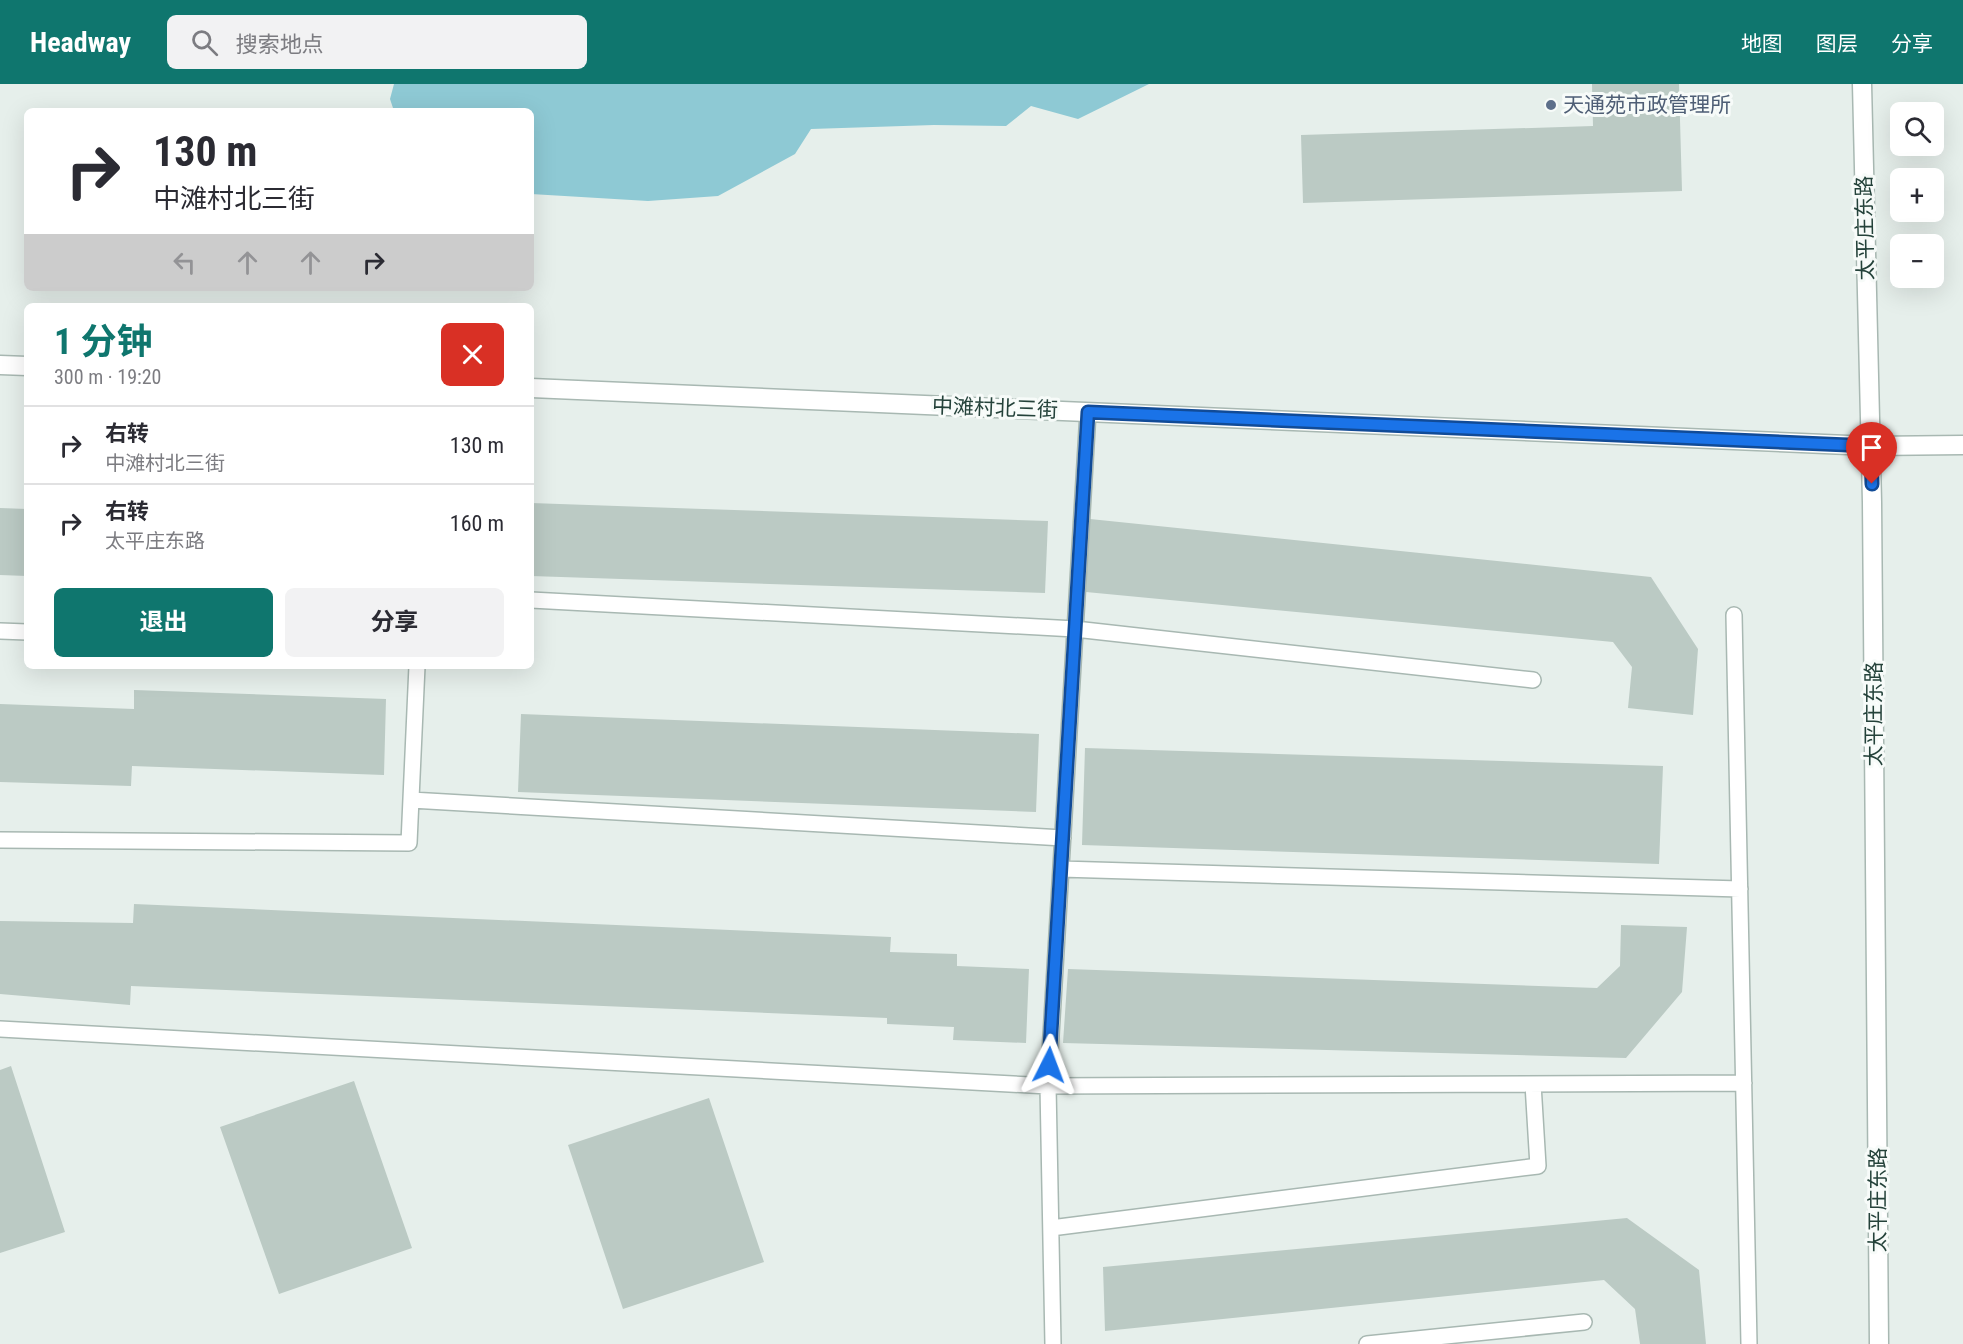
<!DOCTYPE html>
<html lang="zh">
<meta charset="utf-8">
<style>
:root{--surface:#fff;--page:#f2f2f3;--text:#2b2b33;--muted:#7c7c81;--line:#e1e1e2;--accent:#0f766e}
body{margin:0;font-family:"Roboto Condensed","Noto Sans SC",sans-serif;background:var(--page);color:var(--text);height:100vh;display:flex;flex-direction:column;font-size:22px;white-space:nowrap}
*{box-sizing:border-box;margin:0}
p{font-size:20px;color:var(--muted)}
.icon{flex:none;width:33px;height:33px;fill:none;stroke:currentColor;stroke-width:2;stroke-linecap:round;stroke-linejoin:round}
.map{position:relative;flex:1;overflow:hidden}
.sheet{position:absolute;left:24px;top:219px;width:510px;height:366px;display:flex;flex-direction:column;background:var(--surface);border-radius:9px;box-shadow:0 6px 24px #0002}
.sheet>*{flex:none}
.top-card{position:absolute;left:24px;top:24px;width:510px;height:183px;border-radius:9px;box-shadow:0 6px 24px #0002;background:#fff;color:var(--text);overflow:hidden}
.buttons{position:absolute;left:1890px;top:18px;display:grid;gap:12px}
.buttons a{display:grid;place-items:center;width:54px;height:54px;border-radius:9px;background:var(--surface);box-shadow:0 6px 24px #0002;font-size:30px}
.pin{position:absolute;display:grid;place-items:center;width:51px;height:51px;color:#fff;margin:-62px -26px;border-radius:50% 50% 50% 0;rotate:-45deg;box-shadow:0 0 6px #0007}
.pin .icon{rotate:45deg}
.me{position:absolute;width:66px;margin:-33px;rotate:3deg;stroke-linejoin:round;filter:drop-shadow(0 0 4px #0008)}
.turn{display:flex;align-items:center;gap:21px;height:126px;padding:0 30px;font-size:27px}
.turn .icon{width:78px;height:78px;stroke-width:2.5}
.turn b{display:block;font-size:42px;line-height:51px}
.lanes{display:flex;align-items:center;height:57px;padding:0 30px;background:#0003;justify-content:center;gap:30px;direction:ltr}
.lanes .off{opacity:.35}
.round{display:grid;place-items:center;flex:none;width:63px;height:63px;border-radius:9px;background:var(--page)}
.head{display:flex;align-items:center;justify-content:space-between;height:102px;padding:0 30px}
h1{font-size:36px;font-weight:700;line-height:45px;color:var(--accent)}
.action{display:flex;gap:12px;margin-top:auto;padding:12px 30px}
.action a{flex:1;height:69px;border-radius:9px;background:var(--accent);color:#fff;font-size:24px;font-weight:700;line-height:69px;text-align:center}
.action a+a{background:var(--page);color:var(--text)}
ul{padding:0;list-style:none}
li{display:flex;align-items:center;gap:18px;height:78px;padding:0 30px;border-top:2px solid var(--line)}
li div{flex:1}
li b{display:block;font-size:22px}
li em{font-style:normal}
header{display:flex;align-items:center;gap:36px;box-sizing:border-box;height:84px;padding:0 30px;background:var(--accent);color:#fff}
header strong{font-size:28px}
nav{display:flex;gap:33px;margin-inline-start:auto;font-size:21px}
.search{width:420px;height:54px;background:var(--page);display:flex;align-items:center;gap:15px;box-sizing:border-box;padding:0 21px;border-radius:9px;color:var(--muted);font-size:22px}
.map>svg:first-child{display:block}
.water{fill:#8ec9d4}
.building{fill:#bbcac4}
.lines{fill:none;stroke-linecap:round;stroke-linejoin:round}
.service-casing{stroke:#a8b8b2;stroke-width:18}
.minor-casing{stroke:#a8b8b2;stroke-width:21}
.tertiary-casing{stroke:#a8b8b2;stroke-width:21}
.service{stroke:#fff;stroke-width:15}
.minor{stroke:#fff;stroke-width:18}
.tertiary{stroke:#fff;stroke-width:18}
.route-casing{stroke:#114b97;stroke-width:15}
.route{stroke:#1a73e8;stroke-width:10}
.service-dot{fill:#5c6f8a;stroke:#f7fbf9;stroke-width:2}
.labels{text-anchor:middle;stroke-width:6;stroke-linejoin:round;paint-order:stroke}
.service-label{font-size:21px;fill:#4e5e75;stroke:#f7fbf9;text-anchor:start}
.street-label{font-size:21px;fill:#24423a;stroke:#f7fbf9}
</style>
<header>
<strong>Headway</strong>
<div class="search"><svg class="icon" aria-label="search" viewBox="0 0 24 24"><circle cx="10" cy="10" r="6"/><path d="M15 15l6 6"/></svg>搜索地点</div>
<nav><a>地图</a><a>图层</a><a>分享</a></nav>
</header>
<div class="map">
<svg width="1963" height="1260" viewBox="0 0 1963 1260">
<rect width="100%" height="100%" fill="#e6efeb"/>
<path class="water" d="M394,0h755l-71,35 -47,-13 -25,20 -72,-1 -123,4 -16,25 -77,42 -70,5 -117,-7v-83h-137l-4,-12z"/>
<path class="building" d="M1592,0h87l3,107 -379,12 -2,-68 292,-9z
M531,419l517,18 -3,72 -514,-17z
M0,424l27,1v67l-27,-1z
M1090,435l561,58 47,72 -5,66 -65,-7 4,-41 -19,-25 -527,-50z
M134,606l252,9 -2,76 -252,-9 -1,20 -131,-4v-78l134,5z
M521,630l518,20 -3,78 -518,-20z
M1085,664l578,18 -4,98 -577,-19z
M134,820l757,33 -1,15 67,2v12l72,3 -3,74 -73,-3 1,-13 -67,-3v-6l-756,-32 -1,19 -130,-11v-73l133,2z
M1621,841l66,2 -5,65 -56,66 -563,-15 5,-74 529,19 23,-22z
M11,982l54,166 -65,21v-183z
M354,997l58,167 -133,46 -59,-167z
M709,1014l55,164 -141,47 -55,-164z
M1627,1134l72,52 7,74h-66l-5,-35 -31,-29 -499,51 -2,-64z"/>
<g class="lines">
<g class="service-casing">
<path id="service" d="M531,516l544,29 458,51
M1734,531l15,729
M0,547l27,1
M411,716l652,38
M0,756l409,3 8,-177
M1061,785l679,20
M0,945l1048,57 696,-3
M1051,1144l487,-62 -5,-82
M1053,1260l-5,-258 40,-674
M1367,1260l217,-22"/>
</g>
<g class="minor-casing">
<path id="minor" d="M0,281l27,1
M531,304l1340,58 92,-1"/>
</g>
<g class="tertiary-casing">
<path id="tertiary" d="M1862,0l10,418 7,842"/>
</g>
<use href="#service" class="service"/>
<use href="#minor" class="minor"/>
<use href="#tertiary" class="tertiary"/>
</g>
<g class="lines">
<g class="route-casing">
<path id="route" d="M1049,981l39,-653 783,34 1,38"/>
</g>
<use href="#route" class="route"/>
</g>
<circle class="service-dot" cx="1551" cy="21" r="6"/>
<g class="labels">
<g class="service-label">
<text x="1563" y="28">天通苑市政管理所</text>
</g>
<g class="street-label">
<text transform="translate(1865 144) rotate(-91)" y="7">太平庄东路</text>
<text transform="translate(995 324) rotate(2)" y="7">中滩村北三街</text>
<text transform="translate(1874 630) rotate(-90)" y="7">太平庄东路</text>
<text transform="translate(1878 1116) rotate(-90)" y="7">太平庄东路</text>
</g>
</g>
</svg>
<div class="buttons">
<a><svg class="icon" aria-label="search" viewBox="0 0 24 24"><circle cx="10" cy="10" r="6"/><path d="M15 15l6 6"/></svg></a>
<a>+</a>
<a>−</a>
</div>
<div class="pin" style="left:1872px;top:400px;background:#d93025"><svg class="icon" aria-label="arrive" viewBox="0 0 24 24"><path d="M6 21V4h12l-3 4 3 4H6"/></svg></div>
<svg class="me" style="left:1049px;top:981px" viewBox="-20 -20 40 40"><path d="M0-17L14 15 0 8-14 15z" fill="#1a73e8" stroke="#fff" stroke-width="4"/></svg>
<div class="top-card">
<div class="turn"><svg class="icon" aria-label="right" viewBox="0 0 24 24"><path d="M7 20v-9h11M14 6l5 5-5 5"/></svg><div><b>130 m</b>中滩村北三街</div></div>
<div class="lanes"><svg class="icon off" aria-label="left" viewBox="0 0 24 24"><path d="M17 20v-9H6M10 6l-5 5 5 5"/></svg><svg class="icon off" aria-label="ahead" viewBox="0 0 24 24"><path d="M12 20V5M6 11l6-6 6 6"/></svg><svg class="icon off" aria-label="ahead" viewBox="0 0 24 24"><path d="M12 20V5M6 11l6-6 6 6"/></svg><svg class="icon" aria-label="right" viewBox="0 0 24 24"><path d="M7 20v-9h11M14 6l5 5-5 5"/></svg></div>
</div>
<section class="sheet">
<div class="head"><div><h1>1 分钟</h1><p>300 m · 19:20</p></div><a class="round" style="background:#d93025;color:#fff"><svg class="icon" aria-label="close" viewBox="0 0 24 24"><path d="M6 6l12 12M18 6L6 18"/></svg></a></div>
<ul>
<li><svg class="icon" aria-label="right" viewBox="0 0 24 24"><path d="M7 20v-9h11M14 6l5 5-5 5"/></svg><div><b>右转</b><p>中滩村北三街</p></div><em>130 m</em></li>
<li><svg class="icon" aria-label="right" viewBox="0 0 24 24"><path d="M7 20v-9h11M14 6l5 5-5 5"/></svg><div><b>右转</b><p>太平庄东路</p></div><em>160 m</em></li>
</ul>
<div class="action"><a>退出</a><a>分享</a></div>
</section>
</div>
